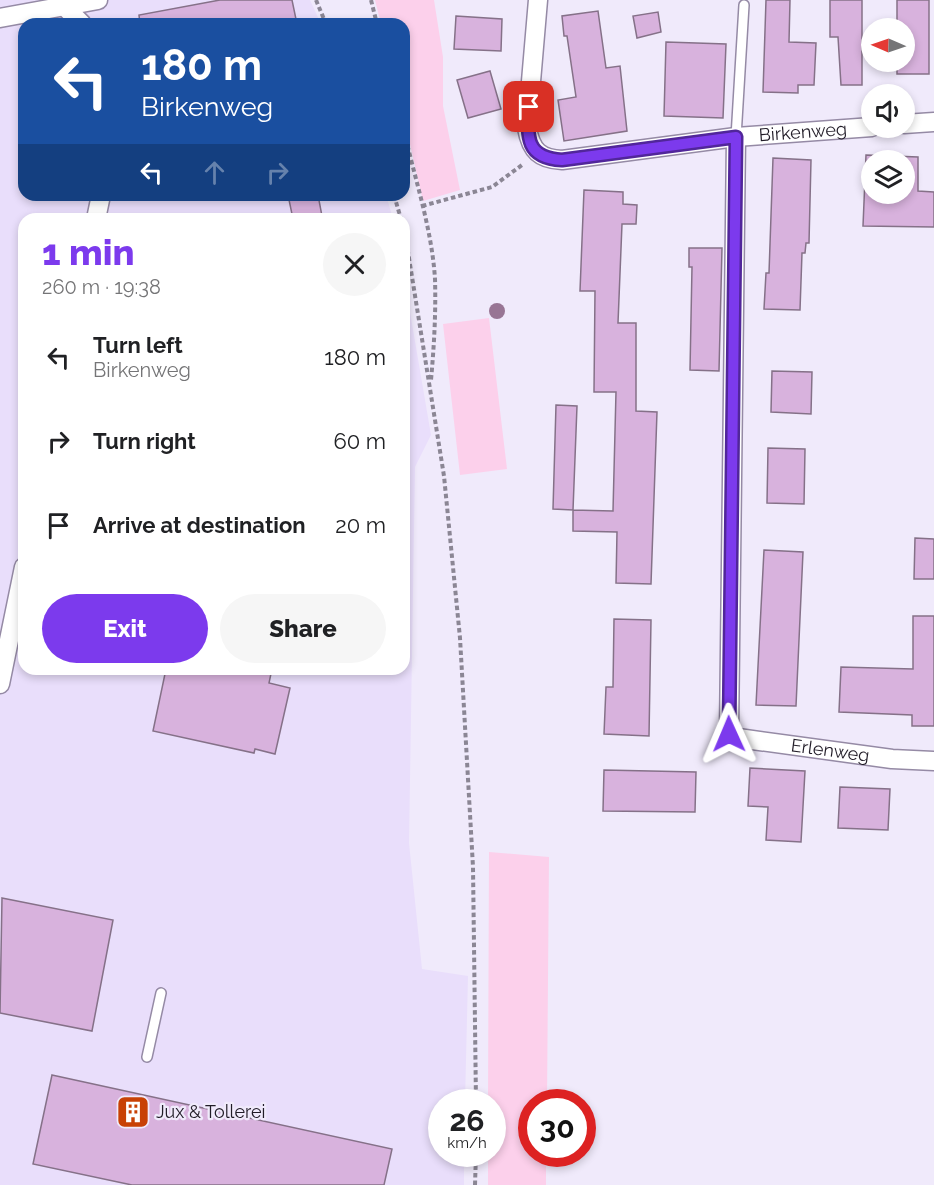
<!DOCTYPE html>
<meta charset="utf-8">
<style>
:root{--surface:#fff;--page:#f6f6f6;--text:#202124;--muted:#757577;--accent:#7c3aed}
body{margin:0;font-family:Raleway,sans-serif;background:var(--page);color:var(--text);height:100vh;display:flex;flex-direction:column;font-size:22px;white-space:nowrap}
*{box-sizing:border-box;margin:0}
p{font-size:20px;color:var(--muted)}
.icon{flex:none;width:33px;height:33px;fill:none;stroke:currentColor;stroke-width:2;stroke-linecap:round;stroke-linejoin:round}
.map{position:relative;flex:1;overflow:hidden}
.drawer{position:absolute;left:18px;top:213px;width:392px;height:462px;display:flex;flex-direction:column;background:var(--surface);border-radius:18px;box-shadow:0 3px 9px #0003}
.drawer>*{flex:none}
.top-card{position:absolute;left:18px;top:18px;width:392px;height:183px;border-radius:18px;box-shadow:0 3px 9px #0003;background:#1a4fa0;color:#fff;overflow:hidden}
.needle{width:39px;rotate:272deg}
.fabs{position:absolute;left:861px;top:18px;display:grid;gap:12px}
.fabs a{display:grid;place-items:center;width:54px;height:54px;border-radius:50%;background:var(--surface);box-shadow:0 3px 9px #0003;font-size:30px}
.speed{position:absolute;left:428px;top:1089px;display:flex;gap:12px;font-size:30px;font-weight:700;text-align:center}
.speed>*{display:grid;place-content:center;width:78px;height:78px;border-radius:50%;background:var(--surface);box-shadow:0 3px 9px #0003;line-height:1}
.speed small{font-size:15px;font-weight:400}
.speed .limit{border:9px solid #d22;background:#fff;color:#111}
.pin{position:absolute;display:grid;place-items:center;width:51px;height:51px;color:#fff;margin:-26px;border-radius:12px;box-shadow:0 3px 9px #0006}
.me{position:absolute;width:66px;margin:-33px;rotate:359deg;stroke-linejoin:round;filter:drop-shadow(0 0 4px #0008)}
.turn{display:flex;align-items:center;gap:21px;height:126px;padding:0 24px;font-size:27px}
.turn .icon{width:78px;height:78px;stroke-width:2.5}
.turn b{display:block;font-size:42px;line-height:51px}
.lanes{display:flex;align-items:center;height:57px;padding:0 24px;background:#0003;justify-content:center;gap:30px;direction:ltr}
.lanes .off{opacity:.35}
.round{display:grid;place-items:center;flex:none;width:63px;height:63px;border-radius:32px;background:var(--page)}
.head{display:flex;align-items:center;justify-content:space-between;height:102px;padding:0 24px}
h1{font-size:36px;font-weight:800;line-height:45px;color:var(--accent)}
.cta{display:flex;gap:12px;margin-top:auto;padding:12px 24px}
.cta a{flex:1;height:69px;border-radius:36px;background:var(--accent);color:#fff;font-size:24px;font-weight:800;line-height:69px;text-align:center}
.cta a+a{background:var(--page);color:var(--text)}
ul{padding:0;list-style:none}
li{display:flex;align-items:center;gap:18px;height:84px;padding:0 24px}
li div{flex:1}
li b{display:block;font-size:22px}
li em{font-style:normal}
.map>svg:first-child{display:block}
.built{fill:#e9defb}
.green{fill:#fcd0eb}
.building{fill:#d8b2dd;stroke:#857188;stroke-width:1.5;fill-rule:evenodd}
.lines{fill:none;stroke-linecap:round;stroke-linejoin:round}
.lane-casing{stroke:#958aa5;stroke-width:12}
.street-casing{stroke:#958aa5;stroke-width:21}
.path{stroke:#8b8694;stroke-width:4;stroke-dasharray:4.5 3;stroke-linecap:butt}
.lane{stroke:#fff;stroke-width:9}
.street{stroke:#fff;stroke-width:18}
.tree{fill:#987594}
.route-casing{stroke:#51269a;stroke-width:15}
.route{stroke:#7c3aed;stroke-width:10}
.labels{text-anchor:middle;stroke-width:4.5;stroke-linejoin:round;paint-order:stroke}
.street-label{font-size:18px;fill:#211c27;stroke:#f0eafb}
.poi-label{font-size:18px;fill:#211c27;stroke:#f0eafb;text-anchor:start}
</style>
<div class="map">
<svg width="934" height="1185" viewBox="0 0 934 1185">
<rect width="100%" height="100%" fill="#f0eafb"/>
<path class="built" d="M0,0h310l11,24h-297v171h362l7,24h-369v450h380v-392l27,158 -16,32 -6,376 13,126 46,7 -3,126h-24v52h23v31h-464z"/>
<path class="green" d="M375,0h59l9,57v49l17,84 -37,11 -19,-83v-94h-23z
M489,318l18,151 -47,6 -17,-151z
M489,852l60,5 -2,245h-16v52h15v31h-58v-31h4v-52h-4z"/>
<path class="building" d="M220,0h72l5,24h-157l-1,-9z
M766,0h24l-1,42 27,1 -2,42h-16v8l-35,-1z
M830,0h32v85h-21l-3,-48h-8z
M897,0h32v74h-32v-12h7v-34h-7z
M598,11l8,57 14,-2 7,65 -63,10 -6,-41 18,-3 -9,-61h-3l-2,-20z
M658,12l3,20 -24,6 -4,-22z
M456,16l46,3 -1,32 -47,-2z
M666,42l60,2 -3,74 -59,-2z
M490,71l11,38 -33,9 -11,-38z
M866,155l52,2v34l16,1v35l-71,-1zM872,160h32v34h-32z
M773,158l38,2 -2,83h-3l-1,10h-3l-2,57 -36,-1 2,-36h3z
M584,190l39,2v12l14,1 -1,19h-14l-4,99h18v88l21,1 -6,172 -35,-1 1,-51 -44,-1v-21l40,1 3,-119h-22l1,-101h-15z
M288,195h30l4,21 -29,3z
M689,248h33l-3,123 -29,-1 2,-103h-3z
M772,371l40,1 -1,42 -40,-2z
M556,405l21,1 -4,104 -20,-1z
M768,448l37,1 -1,55 -37,-1z
M915,538l19,1v40h-20z
M764,550l39,2 -7,154 -40,-1z
M913,616h21v110h-22v-11l-73,-3 2,-45 72,2z
M614,619l37,1 -2,116 -45,-2 2,-47h7z
M166,669h106l-3,14 21,5 -15,66 -20,-5 -1,4 -101,-22z
M750,768l55,3 -4,71 -35,-2 2,-33 -20,-1z
M604,770l92,2 -1,40 -92,-1z
M840,787l50,2 -2,41 -50,-2z
M2,898l111,22 -21,111 -92,-18z
M52,1075l340,74 -8,36h-252l-99,-21z"/>
<g class="lines">
<g class="lane-casing">
<path id="lane" d="M736,137l8,-132
M147,1057l14,-64"/>
</g>
<g class="street-casing">
<g id="street">
<path id="s1" d="M538,0l-11,128c4,23 13,31 35,32l174,-23 136,-10"/>
<path d="M66,8l16,16"/>
<path d="M0,18l98,-18"/>
<path d="M904,124l30,-2"/>
<path id="s2" d="M736,137l-7,597 9,4 154,21 42,2"/>
<path d="M96,219l5,-24"/>
<path d="M0,684l24,-117"/>
</g>
</g>
<path class="path" d="M316,0l10,24
M371,0l6,24
M404,131c11,48 28,99 31,148 1,34 -1,68 -4,101
M394,195l7,24
M422,206l70,-19 30,-22
M404,227l40,249 16,162 13,229 3,235
M475,1185l1,-31"/>
<use href="#lane" class="lane"/>
<use href="#street" class="street"/>
</g>
<circle class="tree" cx="497" cy="311" r="8"/>
<g class="lines">
<g class="route-casing">
<path id="route" d="M529,107c-2,31 -3,51 33,53l174,-23 -7,597"/>
</g>
<use href="#route" class="route"/>
</g>
<defs>
<g id="building-square" transform="scale(1.725)"><rect x="-9" y="-9" width="18" height="18" rx="4" fill="#c84105" stroke="#f0eafb"/><path d="M-4-6H4V6H1V3H-1V6H-4ZM-2.5-4.3h1.7v1.8h-1.7ZM.8-4.3h1.7v1.8H.8ZM-2.5-1h1.7V.8h-1.7ZM.8-1h1.7V.8H.8Z" fill="#fff"/></g>
</defs>
<g fill-rule="evenodd">
<use href="#building-square" x="133" y="1112"/>
</g>
<g class="labels">
<g class="street-label">
<text dy="6" stroke="none"><textPath href="#s1" startOffset="424">Birkenweg</textPath></text>
<text dy="6" stroke="none"><textPath href="#s2" startOffset="700">Erlenweg</textPath></text>
</g>
<g class="poi-label">
<text x="156" y="1118">Jux &amp; Tollerei</text>
</g>
</g>
</svg>
<div class="fabs">
<a><svg class="needle" viewBox="-14 -14 28 28"><path d="M0-13l5 13h-10z" fill="#e53935"/><path d="M0 13l5-13h-10z" fill="#757577"/></svg></a>
<a><svg class="icon" aria-label="sound" viewBox="0 0 24 24"><path d="M4 9h4l5-4v14l-5-4H4zM17 9q2 3 0 6"/></svg></a>
<a><svg class="icon" aria-label="layers" viewBox="0 0 24 24"><path d="M12 4l9 5-9 5-9-5zM3 14l9 5 9-5"/></svg></a>
</div>
<div class="speed"><div>26<small>km/h</small></div><div class="limit">30</div></div>
<div class="pin" style="left:529px;top:107px;background:#d93025"><svg class="icon" aria-label="arrive" viewBox="0 0 24 24"><path d="M6 21V4h12l-3 4 3 4H6"/></svg></div>
<svg class="me" style="left:729px;top:734px" viewBox="-20 -20 40 40"><path d="M0-17L14 15 0 8-14 15z" fill="#7c3aed" stroke="#fff" stroke-width="4"/></svg>
<div class="top-card">
<div class="turn"><svg class="icon" aria-label="left" viewBox="0 0 24 24"><path d="M17 20v-9H6M10 6l-5 5 5 5"/></svg><div><b>180 m</b>Birkenweg</div></div>
<div class="lanes"><svg class="icon" aria-label="left" viewBox="0 0 24 24"><path d="M17 20v-9H6M10 6l-5 5 5 5"/></svg><svg class="icon off" aria-label="ahead" viewBox="0 0 24 24"><path d="M12 20V5M6 11l6-6 6 6"/></svg><svg class="icon off" aria-label="right" viewBox="0 0 24 24"><path d="M7 20v-9h11M14 6l5 5-5 5"/></svg></div>
</div>
<section class="drawer">
<div class="head"><div><h1>1 min</h1><p>260 m · 19:38</p></div><a class="round"><svg class="icon" aria-label="close" viewBox="0 0 24 24"><path d="M6 6l12 12M18 6L6 18"/></svg></a></div>
<ul>
<li><svg class="icon" aria-label="left" viewBox="0 0 24 24"><path d="M17 20v-9H6M10 6l-5 5 5 5"/></svg><div><b>Turn left</b><p>Birkenweg</p></div><em>180 m</em></li>
<li><svg class="icon" aria-label="right" viewBox="0 0 24 24"><path d="M7 20v-9h11M14 6l5 5-5 5"/></svg><div><b>Turn right</b></div><em>60 m</em></li>
<li><svg class="icon" aria-label="arrive" viewBox="0 0 24 24"><path d="M6 21V4h12l-3 4 3 4H6"/></svg><div><b>Arrive at destination</b></div><em>20 m</em></li>
</ul>
<div class="cta"><a>Exit</a><a>Share</a></div>
</section>
</div>
